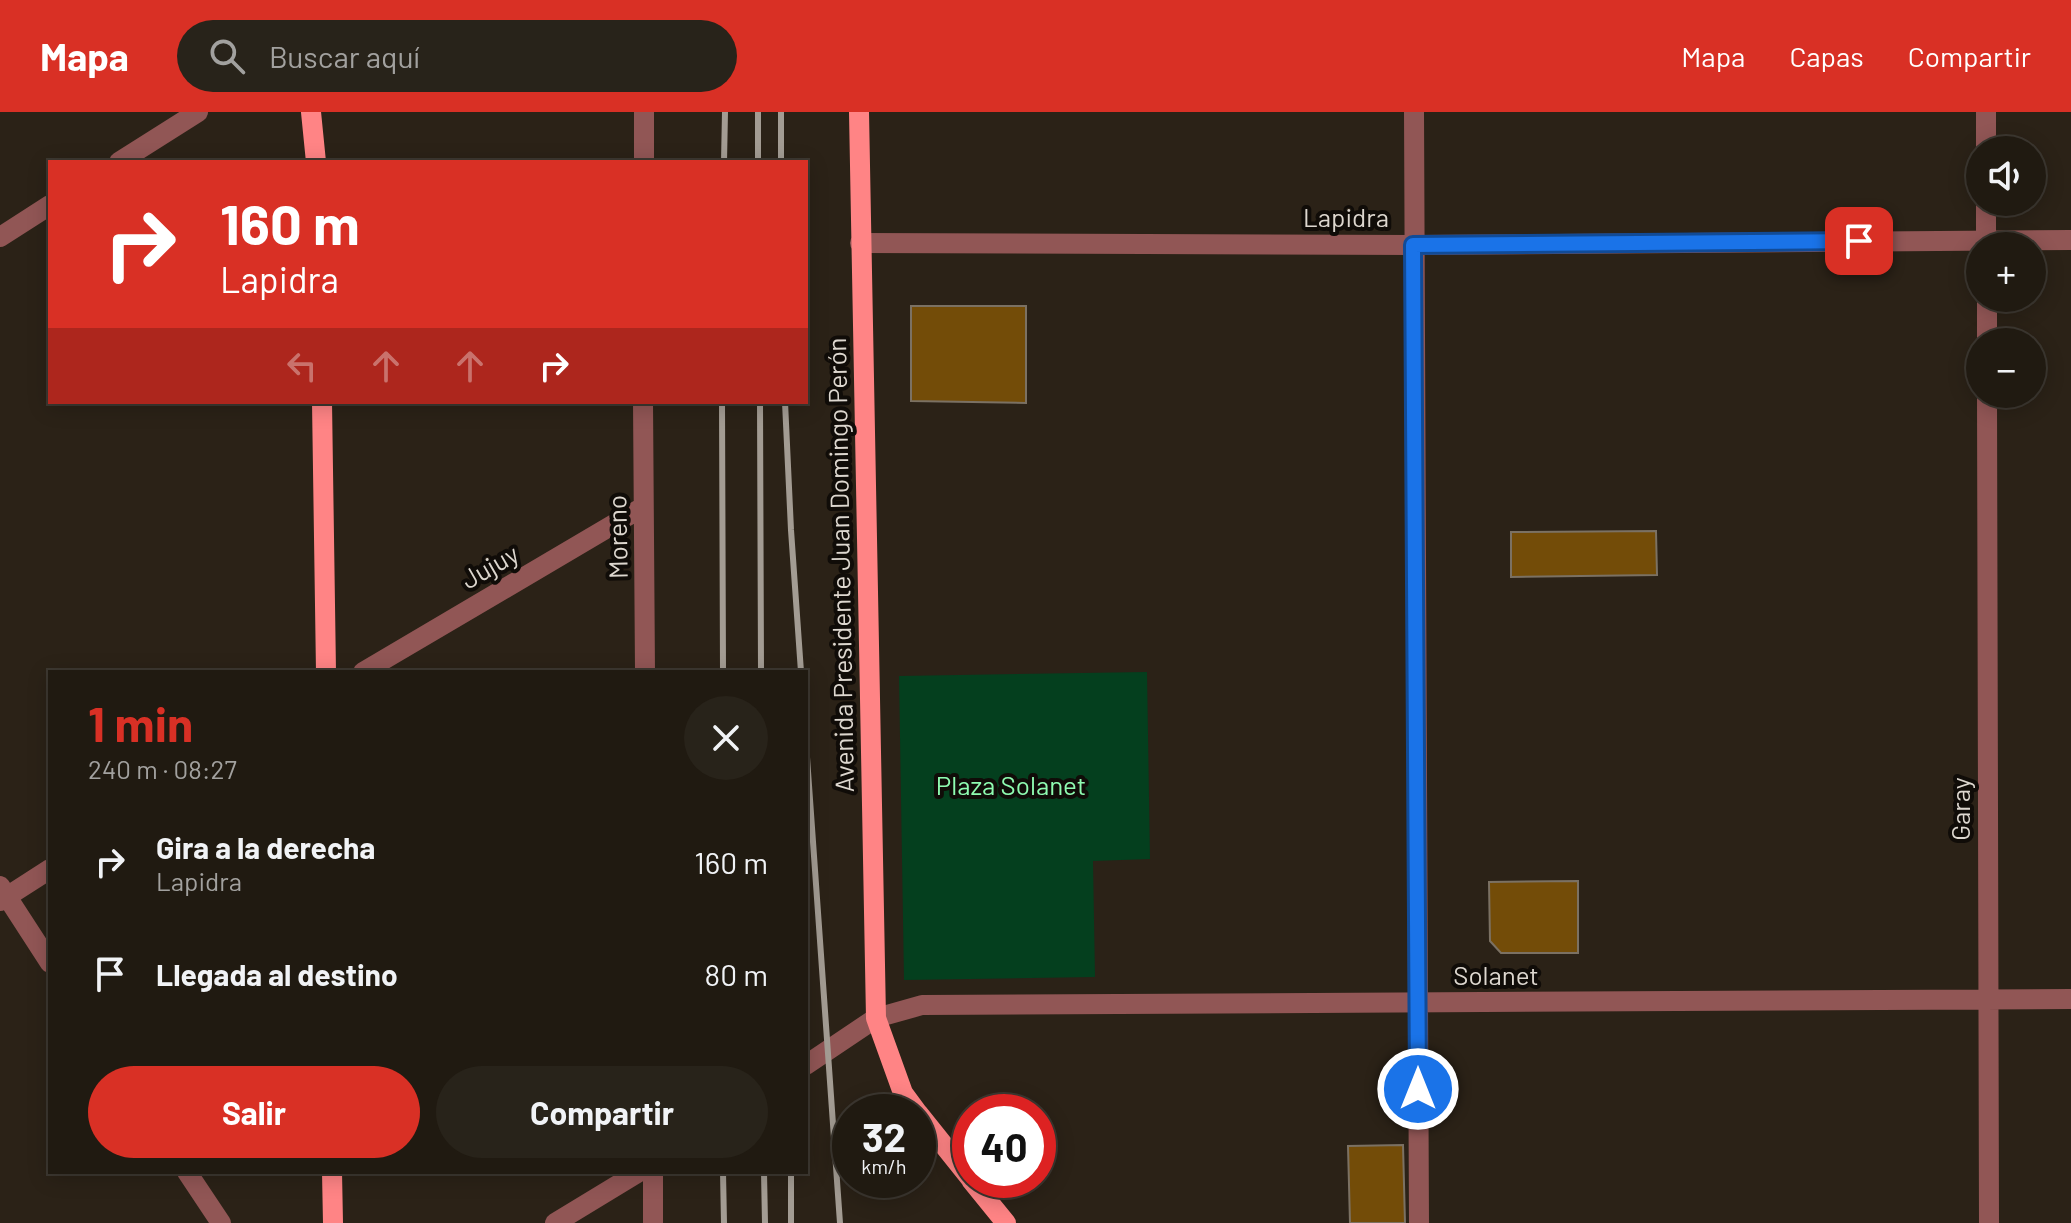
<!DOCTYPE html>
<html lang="es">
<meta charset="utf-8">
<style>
:root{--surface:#201a11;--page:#28231a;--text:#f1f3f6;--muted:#a2a19f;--line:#3d3831;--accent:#d93025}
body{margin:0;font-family:Barlow,sans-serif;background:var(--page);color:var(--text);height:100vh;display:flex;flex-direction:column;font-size:30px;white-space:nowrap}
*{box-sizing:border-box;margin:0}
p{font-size:26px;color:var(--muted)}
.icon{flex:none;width:44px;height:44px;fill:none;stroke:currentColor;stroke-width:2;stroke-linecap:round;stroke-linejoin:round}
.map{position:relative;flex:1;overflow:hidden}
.drawer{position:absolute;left:48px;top:558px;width:760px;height:504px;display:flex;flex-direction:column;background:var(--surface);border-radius:0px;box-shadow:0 4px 20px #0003,0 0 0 2px var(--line)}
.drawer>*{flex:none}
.guide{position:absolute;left:48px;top:48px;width:760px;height:244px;border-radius:0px;box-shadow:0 4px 20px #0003,0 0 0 2px var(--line);background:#d93025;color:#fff;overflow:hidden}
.controls{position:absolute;left:1966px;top:24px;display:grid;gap:16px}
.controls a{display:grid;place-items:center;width:80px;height:80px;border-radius:50%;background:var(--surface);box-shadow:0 4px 20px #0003,0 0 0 2px var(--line);font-size:40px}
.speed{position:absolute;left:832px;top:982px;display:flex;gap:16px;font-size:40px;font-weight:700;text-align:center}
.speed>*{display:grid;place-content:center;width:104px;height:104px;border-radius:50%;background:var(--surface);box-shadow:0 4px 20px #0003,0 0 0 2px var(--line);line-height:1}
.speed small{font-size:20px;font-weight:400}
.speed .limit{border:12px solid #d22;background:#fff;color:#111}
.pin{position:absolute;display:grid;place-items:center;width:68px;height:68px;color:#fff;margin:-34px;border-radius:16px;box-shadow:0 4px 12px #0006}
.me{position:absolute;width:88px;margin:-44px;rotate:0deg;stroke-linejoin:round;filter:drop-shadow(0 0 6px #0008)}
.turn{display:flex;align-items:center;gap:28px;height:168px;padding:0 40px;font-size:36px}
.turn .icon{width:104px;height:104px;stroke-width:2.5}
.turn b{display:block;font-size:56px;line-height:68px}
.lanes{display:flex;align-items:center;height:76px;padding:0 40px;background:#0003;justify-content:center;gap:40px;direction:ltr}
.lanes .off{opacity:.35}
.round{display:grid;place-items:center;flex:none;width:84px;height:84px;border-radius:42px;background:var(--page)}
.summary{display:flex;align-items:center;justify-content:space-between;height:136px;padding:0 40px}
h1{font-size:48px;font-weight:700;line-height:60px;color:var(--accent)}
.cta{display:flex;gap:16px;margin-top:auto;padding:16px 40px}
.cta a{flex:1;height:92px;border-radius:48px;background:var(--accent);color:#fff;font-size:32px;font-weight:700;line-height:92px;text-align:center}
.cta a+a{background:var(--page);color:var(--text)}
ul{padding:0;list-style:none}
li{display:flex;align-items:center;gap:24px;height:112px;padding:0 40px}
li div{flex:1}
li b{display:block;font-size:30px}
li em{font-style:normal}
header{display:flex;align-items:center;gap:48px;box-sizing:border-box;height:112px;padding:0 40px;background:var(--accent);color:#fff}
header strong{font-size:38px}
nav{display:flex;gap:44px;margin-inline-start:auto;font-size:28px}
.search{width:560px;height:72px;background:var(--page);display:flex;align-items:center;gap:20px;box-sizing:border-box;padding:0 28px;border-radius:44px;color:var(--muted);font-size:30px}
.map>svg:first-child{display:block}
.green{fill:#043f1e}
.building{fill:#734c08;stroke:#7b7163;stroke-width:2}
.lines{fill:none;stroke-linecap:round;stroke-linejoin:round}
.minor{stroke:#915655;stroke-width:20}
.major{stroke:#ff8485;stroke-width:20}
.rail{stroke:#a39c93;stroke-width:6}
.route-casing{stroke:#114b97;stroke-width:20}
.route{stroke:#1a73e8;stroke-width:14}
.labels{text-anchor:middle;stroke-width:8;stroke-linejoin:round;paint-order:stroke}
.street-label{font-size:26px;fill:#ddd7cf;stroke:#100c08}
.park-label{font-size:26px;fill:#8ffcb1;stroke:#100c08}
</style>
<header>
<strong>Mapa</strong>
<div class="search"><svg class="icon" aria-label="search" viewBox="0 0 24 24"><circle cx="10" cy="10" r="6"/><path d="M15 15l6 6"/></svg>Buscar aquí</div>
<nav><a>Mapa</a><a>Capas</a><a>Compartir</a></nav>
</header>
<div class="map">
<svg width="2071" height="1111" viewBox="0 0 2071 1111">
<rect width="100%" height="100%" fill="#2b2217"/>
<path class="green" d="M1147,560l3,187 -57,2 2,116 -191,3 -5,-304z"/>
<path class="building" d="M911,194h115v97l-115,-2z
M1656,419l1,44 -146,2v-45z
M1578,769v72h-77l-11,-12 -1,-59z
M1403,1033l2,78h-55l-2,-77z"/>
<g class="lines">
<path class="minor" d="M1414,0l5,1111
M1986,0v38
M119,50l79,-50
M644,50v-50
M1986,90v44
M0,125l50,-32
M860,131l553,2 658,-5
M1987,186v44
M1987,282l2,829
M643,290l2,270
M363,560l280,-165
M0,774l50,77
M0,789l50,-32
M806,953l70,-47 46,-13 1149,-6
M187,1060l34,51
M653,1060v51
M555,1111l84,-51"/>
<path class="major" d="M311,0l5,50
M859,0l17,906 27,75 14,19
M322,290l4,270
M918,1001l52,65
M332,1060l1,51
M971,1068l35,43"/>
<path class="rail" d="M758,0v50
M781,0v50
M724,50l1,-50
M722,290l1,270
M760,290l1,270
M785,290l6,128 10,142
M806,631l34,480
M723,1060l1,51
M764,1060l1,51
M791,1060v51"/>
</g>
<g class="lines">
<g class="route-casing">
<path id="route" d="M1418,977l-5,-844 446,-4"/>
</g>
<use href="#route" class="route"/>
</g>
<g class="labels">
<g class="street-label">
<text x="1346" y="115">Lapidra</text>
<text transform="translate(618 425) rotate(-91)" y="9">Moreno</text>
<text transform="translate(841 453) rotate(-91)" y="9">Avenida Presidente Juan Domingo Perón</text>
<text transform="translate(490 455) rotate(-30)" y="9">Jujuy</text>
<text transform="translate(1961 697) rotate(-90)" y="9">Garay</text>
<text x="1496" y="873">Solanet</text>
</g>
<g class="park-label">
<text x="1011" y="683">Plaza Solanet</text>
</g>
</g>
</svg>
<div class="controls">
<a><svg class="icon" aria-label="sound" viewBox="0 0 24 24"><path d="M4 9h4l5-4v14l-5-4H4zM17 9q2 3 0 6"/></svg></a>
<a>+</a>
<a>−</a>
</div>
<div class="speed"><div>32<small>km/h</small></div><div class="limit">40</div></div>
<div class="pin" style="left:1859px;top:129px;background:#d93025"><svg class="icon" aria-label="arrive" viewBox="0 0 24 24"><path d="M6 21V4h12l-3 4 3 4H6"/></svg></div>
<svg class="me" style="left:1418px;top:977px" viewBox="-20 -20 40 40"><circle r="17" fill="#1a73e8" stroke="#fff" stroke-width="3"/><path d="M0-11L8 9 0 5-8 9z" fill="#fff"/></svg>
<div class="guide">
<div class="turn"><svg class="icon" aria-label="right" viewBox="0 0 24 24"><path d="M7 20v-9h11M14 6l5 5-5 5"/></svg><div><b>160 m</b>Lapidra</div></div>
<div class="lanes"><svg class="icon off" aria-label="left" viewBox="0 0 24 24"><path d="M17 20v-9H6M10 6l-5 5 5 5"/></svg><svg class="icon off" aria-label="ahead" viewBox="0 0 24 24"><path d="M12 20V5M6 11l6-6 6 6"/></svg><svg class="icon off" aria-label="ahead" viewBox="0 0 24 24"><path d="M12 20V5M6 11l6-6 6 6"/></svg><svg class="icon" aria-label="right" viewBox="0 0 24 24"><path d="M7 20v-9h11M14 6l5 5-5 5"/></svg></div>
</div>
<section class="drawer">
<div class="summary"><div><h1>1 min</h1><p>240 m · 08:27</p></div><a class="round"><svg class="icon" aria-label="close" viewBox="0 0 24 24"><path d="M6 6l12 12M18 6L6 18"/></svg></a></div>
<ul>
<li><svg class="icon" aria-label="right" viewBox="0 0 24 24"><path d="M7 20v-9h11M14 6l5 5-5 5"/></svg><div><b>Gira a la derecha</b><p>Lapidra</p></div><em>160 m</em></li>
<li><svg class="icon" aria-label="arrive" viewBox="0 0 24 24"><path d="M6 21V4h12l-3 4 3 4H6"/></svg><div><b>Llegada al destino</b></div><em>80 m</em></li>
</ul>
<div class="cta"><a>Salir</a><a>Compartir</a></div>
</section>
</div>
